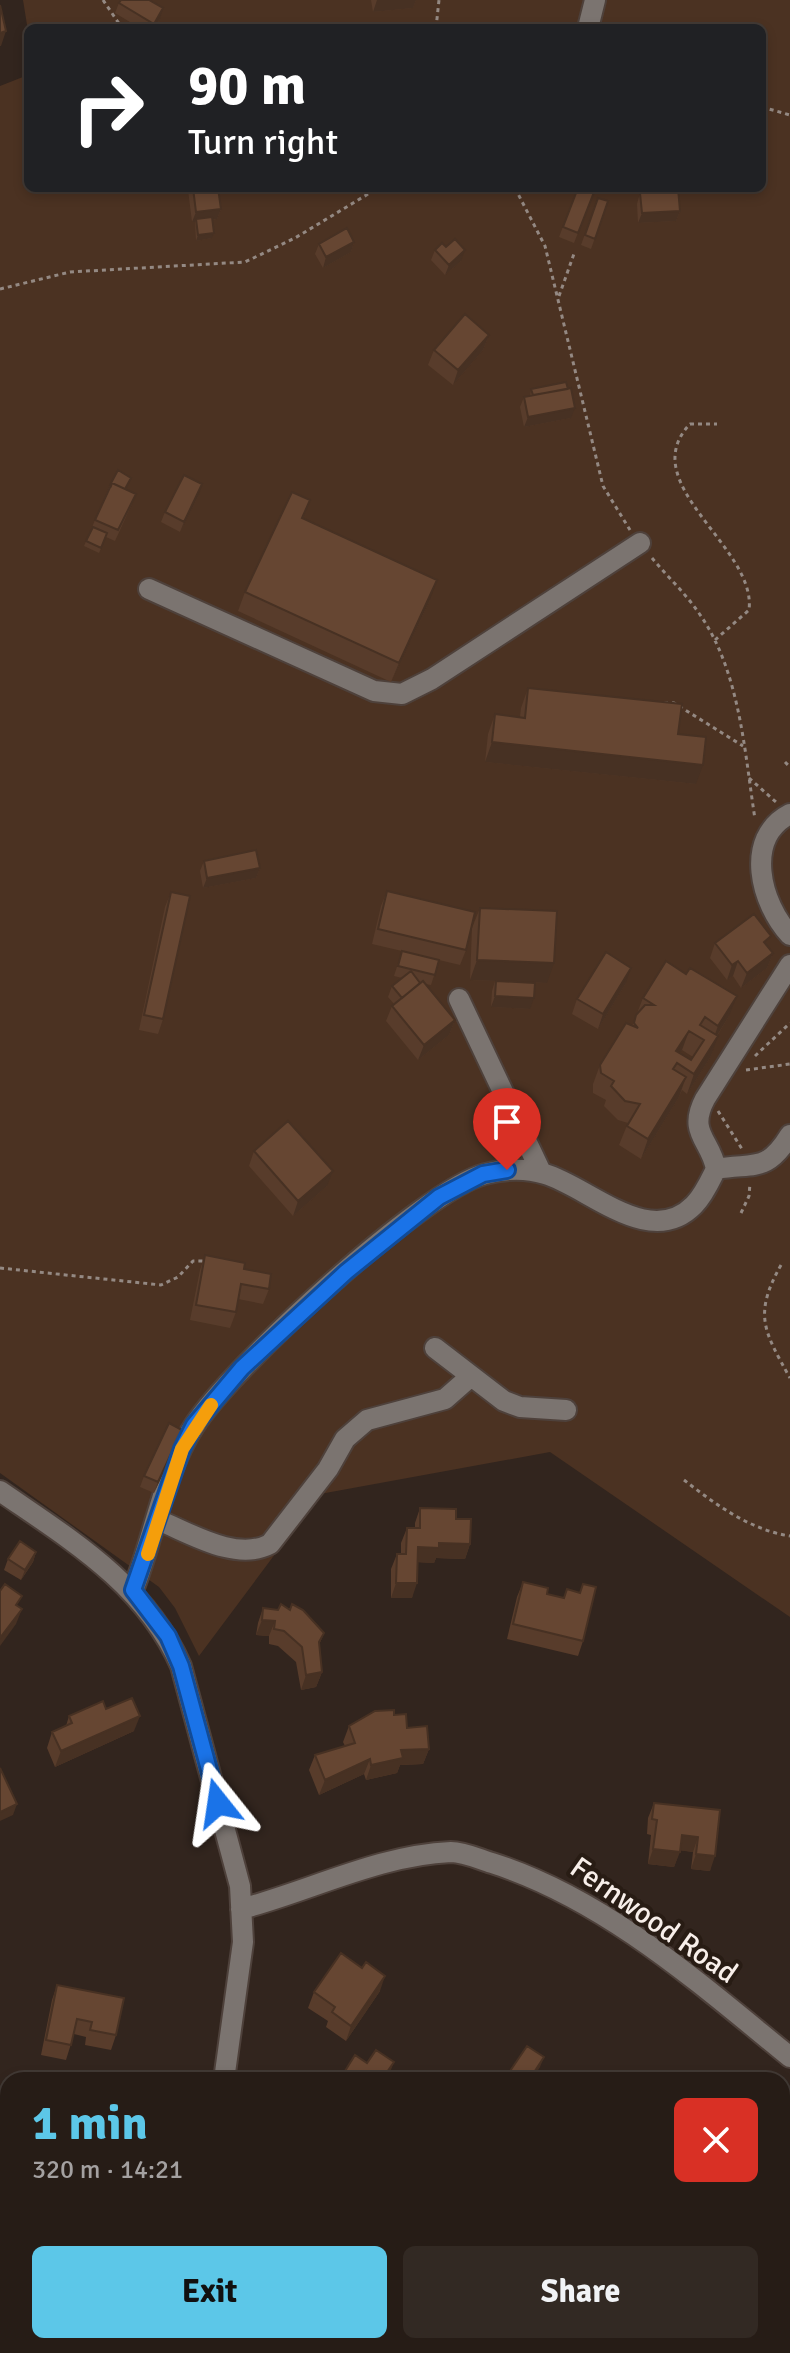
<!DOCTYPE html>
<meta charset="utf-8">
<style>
:root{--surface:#261c16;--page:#322923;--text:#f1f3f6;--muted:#a4a1a1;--line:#423a35;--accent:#5cc7e8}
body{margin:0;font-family:Signika,sans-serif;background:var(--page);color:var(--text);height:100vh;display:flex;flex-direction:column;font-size:30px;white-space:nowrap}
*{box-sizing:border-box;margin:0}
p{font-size:26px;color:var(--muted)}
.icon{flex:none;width:44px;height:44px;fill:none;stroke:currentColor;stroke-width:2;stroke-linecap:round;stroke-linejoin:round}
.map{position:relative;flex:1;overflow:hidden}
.panel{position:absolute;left:0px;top:2072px;width:790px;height:282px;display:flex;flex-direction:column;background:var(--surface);border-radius:24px 24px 0 0;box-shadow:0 4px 12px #0003,0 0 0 2px var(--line)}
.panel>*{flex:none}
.banner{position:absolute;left:24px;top:24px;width:742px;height:168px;border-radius:12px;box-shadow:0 4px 12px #0003,0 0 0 2px var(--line);background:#202124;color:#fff;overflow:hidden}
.pin{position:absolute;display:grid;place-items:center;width:68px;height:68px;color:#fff;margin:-82px -34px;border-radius:50% 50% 50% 0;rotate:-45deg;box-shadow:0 0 8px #0007}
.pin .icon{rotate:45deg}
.me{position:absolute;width:88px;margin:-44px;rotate:345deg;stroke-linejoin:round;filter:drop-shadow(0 0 6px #0008)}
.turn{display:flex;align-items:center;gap:28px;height:168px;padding:0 32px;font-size:36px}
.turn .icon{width:104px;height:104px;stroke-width:2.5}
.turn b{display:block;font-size:56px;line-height:68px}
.round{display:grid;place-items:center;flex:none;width:84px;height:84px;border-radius:12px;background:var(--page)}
.headline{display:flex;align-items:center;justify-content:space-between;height:136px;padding:0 32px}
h1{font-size:48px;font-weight:700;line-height:60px;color:var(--accent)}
.cta{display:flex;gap:16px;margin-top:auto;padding:16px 32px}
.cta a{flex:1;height:92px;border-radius:12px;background:var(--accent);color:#111;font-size:32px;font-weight:700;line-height:92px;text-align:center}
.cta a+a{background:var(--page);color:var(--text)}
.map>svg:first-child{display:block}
.green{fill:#4b3222}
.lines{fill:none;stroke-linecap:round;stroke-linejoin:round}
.minor-casing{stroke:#4e413b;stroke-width:24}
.path{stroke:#948983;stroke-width:3;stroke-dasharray:4 4;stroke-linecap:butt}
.minor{stroke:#7b7470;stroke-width:20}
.wall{fill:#583c2b;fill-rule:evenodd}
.shaded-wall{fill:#473123}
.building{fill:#664632;stroke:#473123;stroke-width:2;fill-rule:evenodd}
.route-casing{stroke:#114b97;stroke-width:20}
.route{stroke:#1a73e8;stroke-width:14}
.slow{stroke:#f59e0b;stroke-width:14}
.labels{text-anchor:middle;stroke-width:8;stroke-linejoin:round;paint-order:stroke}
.street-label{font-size:30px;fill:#f8efea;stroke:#281c14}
</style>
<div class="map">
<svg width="790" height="2353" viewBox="0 0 790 2353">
<rect width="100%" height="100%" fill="#32251e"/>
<path class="green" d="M23,0h767v1617l-240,-165 -230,42 -121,162 -24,-48 -16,-21 -159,-114v-1387l28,-11v113h734v-160l-734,3z
M126,2346h247l7,7h-260z"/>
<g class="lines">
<g class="minor-casing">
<path id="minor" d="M588,28l7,-28
M149,589l225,102 28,3 30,-15 208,-136
M790,814c-47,24 -29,90 0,121
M790,965l-85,134c-18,34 6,41 11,70 38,-7 50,5 74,-34
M459,999l82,173
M435,1348l69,53 16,6 46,3
M0,1491c71,49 145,93 181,175l59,220 3,56 -19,138
M158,1520c32,13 78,42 112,24l58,-75 17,-30 22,-19 78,-21 25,-22
M133,1590c21,-53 30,-116 61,-164 37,-58 229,-236 291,-252 19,-5 41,-6 60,0 44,13 105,76 149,31 10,-10 16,-24 22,-36
M241,1909c69,-18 138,-54 210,-57 13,0 28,7 41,11 113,36 207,120 298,194
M782,2309l8,-20
M356,2346l6,7
M410,2346l6,7
M93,2353l5,-7
M763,2353l3,-7"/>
</g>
<path class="path" d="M103,0l19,28
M436,28l3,-28
M762,107l28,8
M515,188l30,58 58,240 27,44
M607,188l12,3 14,-3
M0,289l70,-17 175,-10 50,-24 83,-50
M559,296l16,-45
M652,558c14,17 31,33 44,51 44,59 48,140 59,210
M715,640l34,-30c8,-63 -116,-126 -59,-186h27
M656,703h18l69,43
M785,762l5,5
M749,778l27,24
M755,1056l35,-33
M746,1070l44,-6
M718,1111l24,38
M741,1213l8,-17 1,-13
M781,1265c-28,50 -17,66 9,113
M0,1268l161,17 17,-8 15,-16h12
M684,1480c31,24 66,50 106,56"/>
<use href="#minor" class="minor"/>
</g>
<path class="wall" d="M371,0h45l-3,8 -40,4z
M119,3l41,16 -6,9h-14l-25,-15z
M189,188h29l3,21 -4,10 -5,1v18l-16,3 -1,-19h-3l-4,-32z
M578,188l16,4 -20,51 -15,-6z
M660,188h18l2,23 -4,10 -38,2 -1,-19 3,-11 18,-1z
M598,198l10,3 -17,48 -10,-4z
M354,242l-3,10 -28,16 -8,-14 4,-10z
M435,250l26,11 -16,14 -14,-15z
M489,335l-6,15 -30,35 -25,-20 6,-15z
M531,389l40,29 -47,9 -4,-20 4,-10 6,-1z
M110,485l16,4 6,15 -17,37 -9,-4 -7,16 -15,-7z
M199,495l-19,37 -19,-10 4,-10z
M310,500l-7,18 127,82 -39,82 -153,-71 7,-19z
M528,688l150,46 18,50 -211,-22 3,-28 7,-20 25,3 1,-9z
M204,861l56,7 -4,10 -53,10 -3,-17z
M387,891l79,59 -6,15 -21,-5 -8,25 -6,-1 30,36 -6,15 -31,25 -32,-39 6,-15 2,-2 -6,-7 4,-11 10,-8 -8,-2 8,-25 -30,-7 9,-38z
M171,892l-8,127 -5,15 -19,-4 26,-123z
M480,908l67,75 -31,-1 14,27 -39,-2 1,-16 3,-10 -25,-1 2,-52z
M715,943l53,3 5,7 -6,15 -26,20 -8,-12 -6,4 -17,-22z
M626,983l-28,46 -26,-15 5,-15z
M643,998l86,18 -12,20 -6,20 -24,38 -5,-4 -3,7 -38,62 -22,-14 9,-22 -10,-3 -14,-14 2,-6 -13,-7v-9l7,-19 32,-39zM682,1050l11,7 -2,3 -11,-7z
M254,1151l73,35 -34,30 -44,-50z
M205,1255l39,14 25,20 -6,15 -25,-5 -2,13 -6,16 -40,-8 10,-50z
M182,1430l-28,63 -14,-6 4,-11z
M420,1508l36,11 14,25 -5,15 -29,-1 -2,5 -16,-1 -6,36h-21v-29l6,-15h4v-11l6,-15h8v-5z
M36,1552l-3,10 -12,18 -17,-10 4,-11z
M523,1582l24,12 17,4 3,-9 13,4 3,-9v57l-5,15 -71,-17 10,-42z
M263,1608l61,25 -5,12 3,27 -6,15 -15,3 -5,-28 -18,-16 -9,-2v-8l-13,-1 2,-12z
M106,1709l28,22 -79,36 -8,-19 5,-16 14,-6 3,-10z
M394,1715l35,34 -6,15 -23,1 -3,8 -31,7 -2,-6 -45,21 -10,-25 6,-15 30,-9 -2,-4 6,-16z
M654,1803l66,7 -10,61 -19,-2 2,-17 -13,-2 -6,17 -26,-3 3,-29 -4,-1 1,-16z
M362,1968l18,23 -34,50 -20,-14 2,-6 -20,-13 6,-16z
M57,1985l59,50 -5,15 -26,-5 1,-8 -12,-3 -8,26 -25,-5 11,-55z"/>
<path class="shaded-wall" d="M377,0h39l-3,8 -40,4z
M163,8l-3,11 -6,9h-2z
M6,31l-5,15h-1v-13z
M221,209l-4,10 -21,3v-3l-1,3h-3l4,-10z
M680,211l-4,10 -38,2 4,-10z
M214,233l-2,5 -16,3 2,-6z
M354,242l-3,10 -28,16 3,-11z
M465,250l-4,11 -16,14 4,-10z
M489,335l-6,15 -30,35 5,-15z
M575,408l-4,10 -47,9 4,-10z
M202,484l-3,11 -19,37 4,-10z
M437,580l-7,20 -39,82 8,-19z
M492,742l211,23 -7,19 -211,-22z
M260,868l-4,10 -53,10 4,-10z
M773,953l-6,15 -26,20 6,-15z
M477,960l77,3 -7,20 -77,-3z
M738,961l-5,15 -6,4 5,-15z
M631,968l-5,15 -28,46 5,-15z
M495,996l39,2 -4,11 -39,-2z
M737,996l-8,20 -18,29 7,-19z
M455,1020l-6,15 -31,25 6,-15z
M689,1031l-7,19 -13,21 7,-20z
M718,1036l-7,20 -24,38 7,-20z
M686,1077l-7,20 -38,62 7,-20z
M333,1171l-6,15 -34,30 5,-15z
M182,1430l-3,10 -25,53 4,-11z
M439,1543l31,1 -5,15 -29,-1 -2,5 -22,-1 6,-15z
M36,1552l-3,10 -12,18 4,-10z
M396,1583h21l-5,15h-21z
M22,1609l-6,15 -16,22v-8z
M262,1620l13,1 -6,15 -13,-1z
M322,1672l-6,15 -15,3 5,-15z
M140,1716l-6,15 -79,36 6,-16z
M429,1749l-6,15 -23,1 -3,8 -31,7 5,-15 30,-15z
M370,1759l-6,15 -45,21 6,-15z
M17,1804l-4,11 -13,6v-9z
M682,1835l16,2 -5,15 -17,-2z
M653,1849l27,3 -6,15 -26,-3z
M696,1854l19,2 -5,15 -19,-2z
M385,1976l-5,15 -34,50 5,-15z
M544,2057l-4,10 -8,13h-3z
M394,2062l-7,18 -2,-5z"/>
<path class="building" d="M121,0h28l14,8 -9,16 -35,-21z
M0,5l6,26 -6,2z
M193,188h25l3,21 -25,3z
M578,188h5l11,4 -16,41 -15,-6z
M663,188h15l2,23 -38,2 -2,-20 23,-1z
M598,198l10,3 -13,38 -10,-4z
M212,217l2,16 -16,2 -2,-16z
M347,228l7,14 -28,15 -7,-13z
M455,239l10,11 -16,15 -14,-15 7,-7 4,4z
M465,314l24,21 -31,35 -24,-20z
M566,382l2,7 -35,6 -2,-6z
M571,388l4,20 -47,9 -4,-20z
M118,470l13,8 -6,11 -13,-6 -1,3 -1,-1z
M184,475l18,9 -18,38 -19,-10z
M112,483l24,11 -18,36 -23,-10z
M292,492l18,8 -8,18 135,62 -38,83 -154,-71z
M93,527l14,6 -6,15 -15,-7z
M528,688l154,16 -4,30 28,3 -3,28 -211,-23 3,-28 30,4z
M256,850l4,18 -53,10 -3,-17z
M387,891l88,21 -9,38 -88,-21z
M171,892l19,4 -27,123 -19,-4z
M480,908l77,3 -3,52 -77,-3z
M754,914l17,22 -7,6 9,11 -26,20 -9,-12 -6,4 -17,-22z
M402,951l37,9 -4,15 -37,-9z
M606,952l25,16 -28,46 -26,-15z
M666,961l20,13 4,-6 47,28 -19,30 -13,-9 -5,8 18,11 -24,38 -17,-11 -4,6 13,8 -38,62 -21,-13 13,-22 -15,-3 -14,-15 3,-5 -13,-8 -1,-8 26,-42 12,5 -4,-5 2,-8 9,-10h9l-11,-7zM689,1031l15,9 -13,20 -15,-9z
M411,971l9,12 -18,15 -10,-12z
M423,981l32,39 -31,25 -32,-39z
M496,981l39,2 -1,15 -39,-2z
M288,1121l45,50 -35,30 -44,-50z
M205,1255l40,8 -1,6 27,5 -2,15 -28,-5 -5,28 -40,-7z
M169,1423l13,7 -24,52 -14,-6z
M420,1508l36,1v10h15l-1,25 -31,-1v5l-21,-1 -1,36h-21l1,-29h9l1,-26h13z
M20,1541l16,11 -11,18 -17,-11z
M523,1582l25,6 -1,6 17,4 3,-9 13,4 3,-9 13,3 -13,54 -70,-17z
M5,1584l17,12 -6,9 6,4 -22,29v-47z
M281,1604l9,6 2,-6 11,6 21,23 -5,9 3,30 -16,3 -4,-28 -18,-16 -10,-2 1,-8 -13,-1 1,-12 15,2z
M132,1698l8,18 -79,35 -9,-19 20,-9 -3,-7 34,-15 3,8z
M394,1710v5l12,-1 1,14 20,-2 2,23 -28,1 2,8 -32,7 -1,-6 -45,21 -10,-25 40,-12 -6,-17 26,-15z
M0,1768l17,36 -17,8z
M654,1803l66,7 -5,46 -19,-2 2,-17 -16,-2 -2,17 -27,-3 4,-29 -5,-1z
M341,1953l21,15 4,-6 19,14 -34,50 -19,-14 3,-5 -21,-15z
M57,1985l67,13 -8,37 -26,-5 2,-8 -15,-3 -6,26 -25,-5z
M527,2046l17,11 -15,23h-25z
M376,2050l18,12 -9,13 7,5h-50l-2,-1 15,-24 12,8z
M50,2074l39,6h-40z
M0,2276l8,6v64h1l-4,7h-5z
M625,2346h17l5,7h-32z
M679,2346h28l2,3 -6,4h-35z"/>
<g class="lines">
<g class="route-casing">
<path id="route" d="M218,1803l-37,-137 -13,-30 -35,-46 49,-141 12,-24 48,-57 104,-96 93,-75 44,-23 24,-4"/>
</g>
<use href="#route" class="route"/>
<path class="slow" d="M148,1554l34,-105 29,-44"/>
</g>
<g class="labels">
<g class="street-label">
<text transform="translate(654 1920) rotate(35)" y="10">Fernwood Road</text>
</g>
</g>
</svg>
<div class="pin" style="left:507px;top:1170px;background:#d93025"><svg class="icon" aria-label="arrive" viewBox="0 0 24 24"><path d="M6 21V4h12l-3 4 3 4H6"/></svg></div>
<svg class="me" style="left:218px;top:1803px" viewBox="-20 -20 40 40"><path d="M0-17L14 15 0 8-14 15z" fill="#1a73e8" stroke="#fff" stroke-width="4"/></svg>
<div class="banner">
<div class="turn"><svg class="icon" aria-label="right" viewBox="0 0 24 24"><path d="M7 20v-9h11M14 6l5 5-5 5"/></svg><div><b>90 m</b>Turn right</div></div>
</div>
<section class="panel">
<div class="headline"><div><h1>1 min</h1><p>320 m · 14:21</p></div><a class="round" style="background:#d93025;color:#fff"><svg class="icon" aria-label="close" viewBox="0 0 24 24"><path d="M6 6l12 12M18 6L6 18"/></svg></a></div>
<div class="cta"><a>Exit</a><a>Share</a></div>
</section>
</div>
